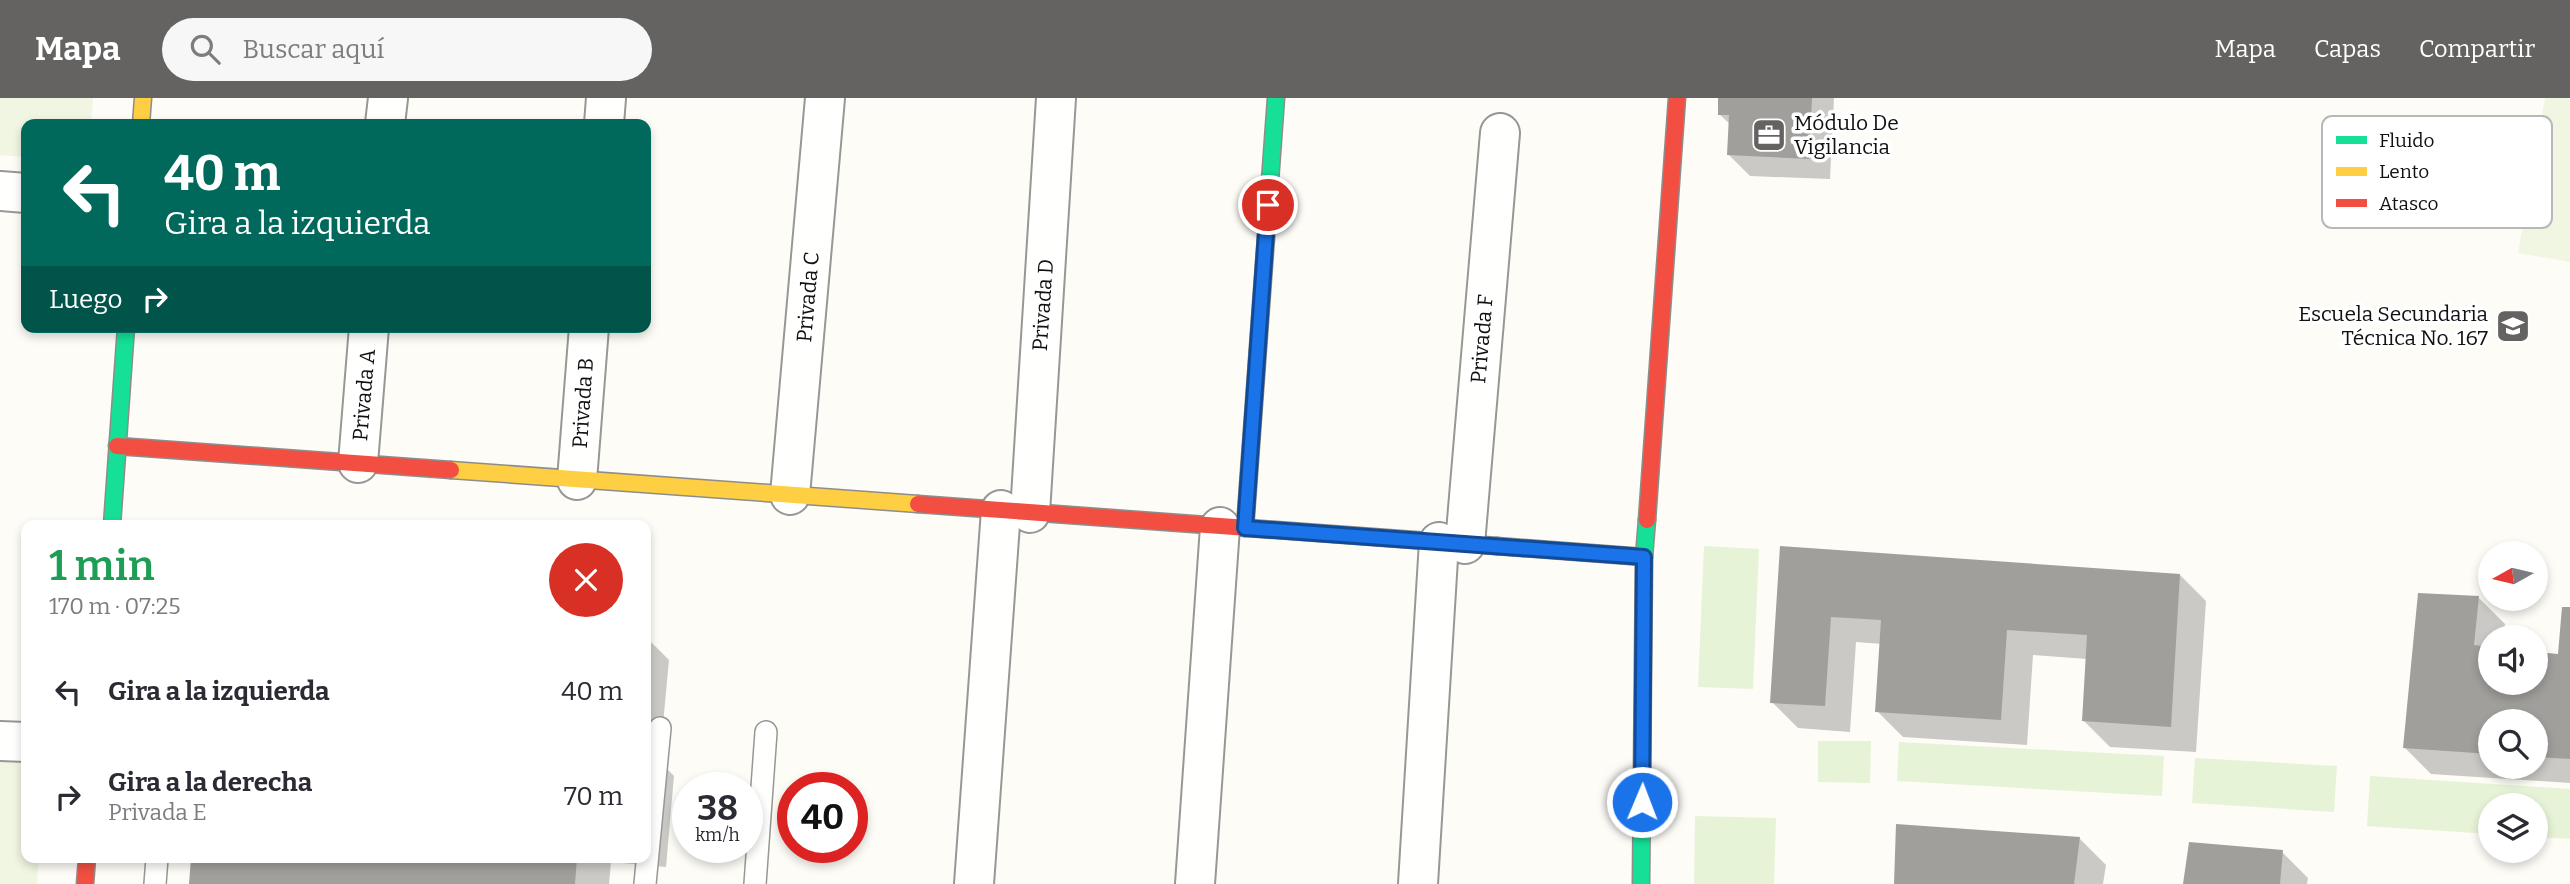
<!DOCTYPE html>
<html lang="es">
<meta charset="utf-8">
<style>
:root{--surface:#fff;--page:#f7f7f7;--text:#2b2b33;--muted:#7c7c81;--accent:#646362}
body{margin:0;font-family:Bitter,serif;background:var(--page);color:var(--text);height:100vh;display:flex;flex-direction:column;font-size:26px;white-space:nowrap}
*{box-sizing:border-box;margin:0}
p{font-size:23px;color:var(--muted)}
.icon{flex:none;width:38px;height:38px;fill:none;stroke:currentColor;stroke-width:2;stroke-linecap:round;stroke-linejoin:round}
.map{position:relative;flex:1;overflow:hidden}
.drawer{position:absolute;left:21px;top:422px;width:630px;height:343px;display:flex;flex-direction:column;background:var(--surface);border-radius:14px;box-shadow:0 4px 10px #0003}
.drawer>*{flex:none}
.hud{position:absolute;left:21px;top:21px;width:630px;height:214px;border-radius:14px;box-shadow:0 4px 10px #0003;background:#00695c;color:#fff;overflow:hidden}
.needle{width:46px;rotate:262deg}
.tools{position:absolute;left:2478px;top:443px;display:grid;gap:14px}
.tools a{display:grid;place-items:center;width:70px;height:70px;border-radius:50%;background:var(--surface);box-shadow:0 4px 10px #0003;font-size:35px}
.speed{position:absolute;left:672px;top:674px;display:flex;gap:14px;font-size:35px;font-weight:700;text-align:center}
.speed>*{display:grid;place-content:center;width:91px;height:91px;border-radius:50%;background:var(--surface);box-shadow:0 4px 10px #0003;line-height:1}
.speed small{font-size:18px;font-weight:400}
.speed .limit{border:10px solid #d22;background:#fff;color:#111}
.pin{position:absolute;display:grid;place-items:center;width:60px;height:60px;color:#fff;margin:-30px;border:4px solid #fff;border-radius:50%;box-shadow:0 2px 7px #0007}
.me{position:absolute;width:77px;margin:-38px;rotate:1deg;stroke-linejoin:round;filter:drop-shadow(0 0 5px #0008)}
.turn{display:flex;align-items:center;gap:24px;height:147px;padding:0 28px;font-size:32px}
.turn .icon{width:91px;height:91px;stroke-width:2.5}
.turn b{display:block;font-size:49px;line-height:60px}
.then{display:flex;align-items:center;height:66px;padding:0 28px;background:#0003;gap:14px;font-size:26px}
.round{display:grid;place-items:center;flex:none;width:74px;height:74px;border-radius:37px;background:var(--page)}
.overview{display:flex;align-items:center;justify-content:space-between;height:119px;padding:0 28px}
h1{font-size:42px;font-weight:600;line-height:52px;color:#1e9e55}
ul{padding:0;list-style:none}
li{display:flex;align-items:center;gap:21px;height:105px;padding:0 28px}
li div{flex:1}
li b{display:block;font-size:26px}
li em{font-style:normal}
header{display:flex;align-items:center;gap:42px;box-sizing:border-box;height:98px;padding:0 35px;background:var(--accent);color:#fff}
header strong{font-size:33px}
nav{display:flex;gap:38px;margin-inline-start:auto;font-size:24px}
.search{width:490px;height:63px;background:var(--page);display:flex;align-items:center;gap:18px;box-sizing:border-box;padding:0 24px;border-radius:38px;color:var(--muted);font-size:26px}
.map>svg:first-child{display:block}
.green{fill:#e7f3d7}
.pitch{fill:#f0f6e1}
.shadow{fill:#0003;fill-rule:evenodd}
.building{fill:#a19f9c}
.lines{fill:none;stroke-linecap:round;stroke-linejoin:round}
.lane-casing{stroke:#979795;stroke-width:24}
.street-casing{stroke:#979795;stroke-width:42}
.fast-casing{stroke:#8e8d8b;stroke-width:19}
.slow-casing{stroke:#8e8d8b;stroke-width:19}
.jam-casing{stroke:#8e8d8b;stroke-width:19}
.lane{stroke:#fffffe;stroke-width:21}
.street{stroke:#fffffe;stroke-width:38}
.fast{stroke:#16e098;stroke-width:16}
.slow{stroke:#ffcf43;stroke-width:16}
.jam{stroke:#f24e42;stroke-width:16}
.route-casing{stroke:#114b97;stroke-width:18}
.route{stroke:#1a73e8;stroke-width:12}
.labels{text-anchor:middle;stroke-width:7;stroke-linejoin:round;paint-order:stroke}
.poi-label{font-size:21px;fill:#111;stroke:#fff;text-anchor:start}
.street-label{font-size:21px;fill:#111;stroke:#fff}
.key{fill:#fff;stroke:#b8b8b8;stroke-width:2}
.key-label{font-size:19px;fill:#111}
</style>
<header>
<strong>Mapa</strong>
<div class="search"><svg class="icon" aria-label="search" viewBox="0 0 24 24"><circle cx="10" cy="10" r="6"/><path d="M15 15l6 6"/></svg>Buscar aquí</div>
<nav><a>Mapa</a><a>Capas</a><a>Compartir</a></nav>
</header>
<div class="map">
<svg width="2570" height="786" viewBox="0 0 2570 786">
<rect width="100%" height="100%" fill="#fdfcf7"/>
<path class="green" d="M1704,448l55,3 -6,140 -55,-2z
M1818,643h53l-1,42 -52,-1z
M1899,644l265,14 -2,40 -265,-15z
M2195,660l142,8 -3,46 -142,-9z
M2370,678l200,13v50l-34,-2v-32h-46v29l-123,-8z
M1695,718l81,2 -2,66h-80z"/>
<path class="pitch" d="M0,0h93l-2,26h-65v33l-26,-2z
M2545,0h25v164l-52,-9z
M0,662l26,2v96h13l-2,26h-37z"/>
<path class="shadow" d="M1720,0h114l-4,81 -80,-3 -21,-21 2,-30 -12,-11z
M1782,450l398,27 26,26 -10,151 -86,-5 -27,-27 4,-61 -54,-4 -6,90 -124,-8 -26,-26 5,-67 -26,-2 -6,90 -52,-4 -26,-26z
M2479,500l26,26 -2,13h-13v45h46v-29l24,3 10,-47v174l-139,-9 -26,-26zM2490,623h46v45h-46z
M646,539l23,23 -9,96 -7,-1 21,21 -8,91 -55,-5 -2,22h-418l2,-26h453z
M2080,741l26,26 -3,19h-207z
M2282,754l26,26 -1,6h-122z"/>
<path class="building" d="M1718,0h94l-3,61 -82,-4 2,-40h-11z
M1780,448l400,28 -9,153 -89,-6 5,-86 -80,-5 -6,90 -126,-8 6,-92 -50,-3 -6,89 -55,-3z
M2418,495l61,3 -5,49 16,2v35h46v-30l22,2 4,-47h8v152l-34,-2v-36h-46v33l-87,-6z
M1896,726l184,13 -6,47h-180z
M2189,744l94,8 -3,34h-97z
M191,760h386l-2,26h-386z"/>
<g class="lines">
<g class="lane-casing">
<path id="lane" d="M155,786l2,-26
M645,786l15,-156
M755,786l11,-152"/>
</g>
<g class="street-casing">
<path id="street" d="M385,26l3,-26
M604,26l2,-26
M0,93l26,2
M358,365l11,-136
M577,382l12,-153
M790,397l35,-397
M1030,415l26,-415
M1465,446l35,-411
M0,643l26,1
M974,786l27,-374
M1195,786l25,-357
M1418,786l21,-342"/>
</g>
<g class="fast-casing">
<path id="fast" d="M112,427l14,-198
M1245,430l31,-430
M1641,786l3,-327 3,-37"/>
</g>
<g class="slow-casing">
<path id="slow" d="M141,26l2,-26
M451,372l467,34
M1497,448l147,11"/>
</g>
<g class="jam-casing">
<path id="jam" d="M117,348l334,24
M918,406l579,42
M1647,422l30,-422
M85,786l2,-26"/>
</g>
<use href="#lane" class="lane"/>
<use href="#street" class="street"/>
<use href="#fast" class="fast"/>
<use href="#slow" class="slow"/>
<use href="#jam" class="jam"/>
</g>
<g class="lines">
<g class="route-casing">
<path id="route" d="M1268,107l-23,323 399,29 -2,245"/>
</g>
<use href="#route" class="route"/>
</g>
<defs>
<g id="office-square" transform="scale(1.75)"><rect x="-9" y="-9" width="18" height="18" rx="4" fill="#646362" stroke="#fff"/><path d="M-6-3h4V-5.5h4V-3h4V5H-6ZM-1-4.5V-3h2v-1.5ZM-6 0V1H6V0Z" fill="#fff"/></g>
<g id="school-square" transform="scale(1.75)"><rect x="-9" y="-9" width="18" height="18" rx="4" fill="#646362" stroke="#fff"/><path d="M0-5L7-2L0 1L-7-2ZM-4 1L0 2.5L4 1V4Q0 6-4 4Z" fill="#fff"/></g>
</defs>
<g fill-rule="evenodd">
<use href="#office-square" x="1769" y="37"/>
<use href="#school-square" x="2513" y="228"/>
</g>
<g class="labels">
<g class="poi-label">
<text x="1794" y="32">Módulo De<tspan x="1794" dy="24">Vigilancia</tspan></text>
<text x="2488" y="223" text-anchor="end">Escuela Secundaria<tspan x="2488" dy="24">Técnica No. 167</tspan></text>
</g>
<g class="street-label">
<text transform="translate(808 199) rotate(-85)" y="7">Privada C</text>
<text transform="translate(1043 207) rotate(-86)" y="7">Privada D</text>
<text transform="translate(1482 241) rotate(-85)" y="7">Privada F</text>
<text transform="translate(364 297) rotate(-85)" y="7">Privada A</text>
<text transform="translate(583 305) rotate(-86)" y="7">Privada B</text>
</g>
</g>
<rect x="2322" y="18" width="230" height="112" rx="10" class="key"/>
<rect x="2336" y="38" width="31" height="8" fill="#16e098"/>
<rect x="2336" y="69" width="31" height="9" fill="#ffcf43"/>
<rect x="2336" y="101" width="31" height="8" fill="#f24e42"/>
<g class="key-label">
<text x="2379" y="49">Fluido</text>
<text x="2379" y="80">Lento</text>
<text x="2379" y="112">Atasco</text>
</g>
</svg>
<div class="tools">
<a><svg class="needle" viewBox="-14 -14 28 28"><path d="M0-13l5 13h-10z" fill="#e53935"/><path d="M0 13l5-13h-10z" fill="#7c7c81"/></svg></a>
<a><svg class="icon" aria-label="sound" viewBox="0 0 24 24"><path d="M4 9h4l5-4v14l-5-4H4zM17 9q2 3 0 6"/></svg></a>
<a><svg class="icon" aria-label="search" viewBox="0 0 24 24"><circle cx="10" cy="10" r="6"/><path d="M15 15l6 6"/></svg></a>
<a><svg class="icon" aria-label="layers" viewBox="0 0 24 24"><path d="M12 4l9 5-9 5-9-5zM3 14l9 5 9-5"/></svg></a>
</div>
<div class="speed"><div>38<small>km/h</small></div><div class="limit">40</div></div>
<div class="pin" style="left:1268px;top:107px;background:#d93025"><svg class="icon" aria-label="arrive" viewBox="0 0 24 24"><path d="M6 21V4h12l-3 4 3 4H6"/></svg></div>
<svg class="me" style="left:1642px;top:704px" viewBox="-20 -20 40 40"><circle r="17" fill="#1a73e8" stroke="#fff" stroke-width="3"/><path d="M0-11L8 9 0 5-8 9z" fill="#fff"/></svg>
<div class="hud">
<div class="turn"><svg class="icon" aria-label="left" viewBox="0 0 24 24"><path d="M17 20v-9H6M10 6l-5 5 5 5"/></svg><div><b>40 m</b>Gira a la izquierda</div></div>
<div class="then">Luego<svg class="icon" aria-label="right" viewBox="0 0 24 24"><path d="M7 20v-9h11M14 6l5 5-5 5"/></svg></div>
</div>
<section class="drawer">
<div class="overview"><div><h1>1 min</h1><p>170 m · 07:25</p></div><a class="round" style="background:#d93025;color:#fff"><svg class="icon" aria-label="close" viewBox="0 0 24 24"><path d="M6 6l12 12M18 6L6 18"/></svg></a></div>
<ul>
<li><svg class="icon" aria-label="left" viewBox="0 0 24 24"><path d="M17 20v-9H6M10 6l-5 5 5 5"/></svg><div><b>Gira a la izquierda</b></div><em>40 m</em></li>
<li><svg class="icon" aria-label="right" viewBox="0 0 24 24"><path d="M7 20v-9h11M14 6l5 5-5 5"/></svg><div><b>Gira a la derecha</b><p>Privada E</p></div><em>70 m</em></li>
</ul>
</section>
</div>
